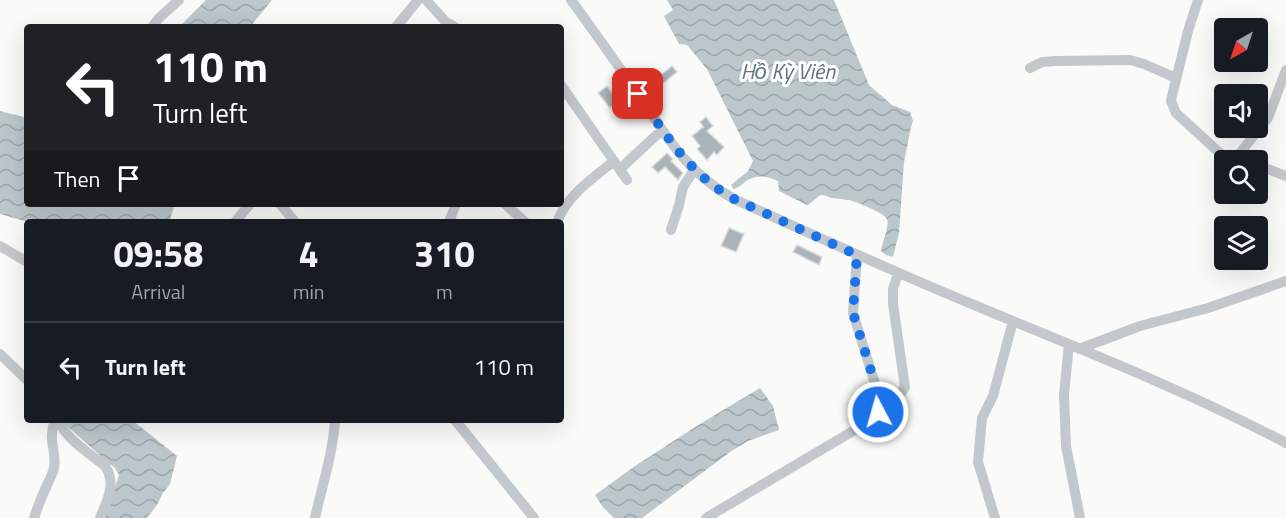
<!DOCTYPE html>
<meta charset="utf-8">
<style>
:root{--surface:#171b24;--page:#242831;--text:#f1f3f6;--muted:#9ea1a6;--line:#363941}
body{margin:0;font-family:"Titillium Web",sans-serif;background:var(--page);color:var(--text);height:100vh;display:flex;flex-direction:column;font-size:22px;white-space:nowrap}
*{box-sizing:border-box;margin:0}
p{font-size:20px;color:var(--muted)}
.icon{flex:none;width:33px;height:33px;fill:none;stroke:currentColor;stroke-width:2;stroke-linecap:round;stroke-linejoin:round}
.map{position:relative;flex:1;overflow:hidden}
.side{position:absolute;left:24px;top:219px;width:540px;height:204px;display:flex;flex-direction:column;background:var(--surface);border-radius:6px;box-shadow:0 6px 24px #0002}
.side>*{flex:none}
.guide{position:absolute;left:24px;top:24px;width:540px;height:183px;border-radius:6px;box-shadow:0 6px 24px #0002;background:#202124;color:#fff;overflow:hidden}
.needle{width:39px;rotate:219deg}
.tools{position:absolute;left:1214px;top:18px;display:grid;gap:12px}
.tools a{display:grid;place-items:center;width:54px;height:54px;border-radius:6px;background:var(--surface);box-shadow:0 6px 24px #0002;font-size:30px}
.pin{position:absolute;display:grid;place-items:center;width:51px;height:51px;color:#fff;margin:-26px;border-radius:12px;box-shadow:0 3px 9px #0006}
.me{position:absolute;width:66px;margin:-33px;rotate:354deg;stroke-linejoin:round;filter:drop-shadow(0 0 4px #0008)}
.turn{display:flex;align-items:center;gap:21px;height:126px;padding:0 30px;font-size:27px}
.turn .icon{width:78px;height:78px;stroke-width:2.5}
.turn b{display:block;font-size:42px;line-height:51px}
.then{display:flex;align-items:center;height:57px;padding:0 30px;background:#0003;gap:12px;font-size:22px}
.eta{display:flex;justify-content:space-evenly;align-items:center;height:102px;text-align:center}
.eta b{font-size:36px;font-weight:700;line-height:42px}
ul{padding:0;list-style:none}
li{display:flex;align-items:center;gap:18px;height:90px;padding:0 30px;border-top:2px solid var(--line)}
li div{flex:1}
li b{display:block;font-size:22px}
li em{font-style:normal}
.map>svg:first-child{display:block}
.water{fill:url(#water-waves)}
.building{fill:#aab3b9;stroke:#dcdcda;stroke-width:1.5}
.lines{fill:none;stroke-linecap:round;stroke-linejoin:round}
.minor{stroke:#c3c8cc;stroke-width:10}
.route{stroke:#1a73e8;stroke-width:10;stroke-dasharray:0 18}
.labels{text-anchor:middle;stroke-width:6;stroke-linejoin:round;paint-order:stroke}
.water-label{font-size:22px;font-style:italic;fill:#60757c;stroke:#fff}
</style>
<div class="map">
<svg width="1286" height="518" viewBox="0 0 1286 518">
<defs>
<pattern id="water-waves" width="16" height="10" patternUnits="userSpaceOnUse" patternTransform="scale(1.5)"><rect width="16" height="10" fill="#bbc7cb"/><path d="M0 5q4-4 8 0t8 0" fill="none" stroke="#9ca6aa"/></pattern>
</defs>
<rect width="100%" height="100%" fill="#fafaf8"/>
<path class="water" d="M206,0h66l-22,27h-71z
M667,0h167l35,85 23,20 18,7 3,9 -2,6 -7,35 -5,71 -6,24 -7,-2 -5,-4c1,-8 9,-26 6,-32 -4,-7 -29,-16 -37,-19 -6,-1 -13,-1 -19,-2 -2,-1 -7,-3 -9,-3 -5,0 -9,8 -15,10l-28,-14 -1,-10c-11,-5 -21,-7 -32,0 -4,4 -7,6 -12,8l-3,-4 17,-14 5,-10 -46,-92 -20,-24 -8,-1 -15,-28 9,-6z
M0,111l27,7v86h148l-6,18h-141l-28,-8z
M760,388l13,18 6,24 -31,11 -18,11 -88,66h-28l-12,-12 -7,-11 40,-29 65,-42z
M64,420h68l45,36 -7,28 -7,9 -6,12 -10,13h-42l14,-43 -4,-7 -10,-8 -39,-35z"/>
<path class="building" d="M672,66l5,6 -22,18 -6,-7 -5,3 -6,-8 13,-9 6,9z
M607,86l11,15 -8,7 -12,-15z
M706,117l7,9 -6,5 17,16 -7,8 -3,-3 -7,8 -10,-11 3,-3 -8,-10 11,-9 1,1 -4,-6z
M667,153l6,6 -2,2 12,12 -5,7 -13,-13 -7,6 -6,-6z
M729,228l15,6 -8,18 -15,-6z
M797,245l25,12 -3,8 -26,-13z"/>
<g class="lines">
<path class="minor" d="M426,0l20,22 9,5
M571,0c23,31 45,63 67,94 29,43 49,79 96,105 81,37 162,74 245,108 103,43 208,84 307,136
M1198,0l-10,31 -16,65 -1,5 5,12 47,43 24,4
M152,27l7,-9 20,-18
M396,27l22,-27
M1030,68l12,-6 14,-1 74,-1 14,4 32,14
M561,85l66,95
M1236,158l32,-40 18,-48
M1257,165l29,11
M620,169l42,-39
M280,204l15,18
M505,204l20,18
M235,222l15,-18
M449,222l7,-18
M557,222c10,-27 36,-44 57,-61
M671,230l8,-25 4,-18 11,-17
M0,246l27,16
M1069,344l-5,51 2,51 14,72
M1079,349l61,-23 68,-18 78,-27
M0,354l27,26
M877,416l21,-18 7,-11 -12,-83v-15l5,-16
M58,420c9,20 30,32 47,46 12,17 2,35 -5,52
M455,420l79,98
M34,518c4,-12 9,-25 15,-37 2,-5 4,-8 5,-13 3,-18 -7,-27 1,-48
M315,518c7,-32 18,-65 20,-98
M706,518l169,-100 3,-6 2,-12 -27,-87 4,-58
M995,518l-17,-56 4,-44 11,-22 20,-75"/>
</g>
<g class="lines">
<path class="route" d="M638,94c29,42 50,79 96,105l123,56 -4,58 27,87 -2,12"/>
</g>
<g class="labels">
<g class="water-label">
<text x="788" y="79">Hồ Kỳ Viên</text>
</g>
</g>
</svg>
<div class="tools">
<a><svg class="needle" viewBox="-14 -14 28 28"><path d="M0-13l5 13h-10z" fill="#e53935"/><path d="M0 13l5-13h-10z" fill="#9ea1a6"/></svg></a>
<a><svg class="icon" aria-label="sound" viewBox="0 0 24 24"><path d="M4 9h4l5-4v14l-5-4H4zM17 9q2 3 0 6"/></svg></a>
<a><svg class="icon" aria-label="search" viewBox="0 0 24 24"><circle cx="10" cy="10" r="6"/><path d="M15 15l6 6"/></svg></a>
<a><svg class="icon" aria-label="layers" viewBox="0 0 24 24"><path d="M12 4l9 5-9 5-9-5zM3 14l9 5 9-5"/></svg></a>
</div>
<div class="pin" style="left:638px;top:94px;background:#d93025"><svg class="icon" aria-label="arrive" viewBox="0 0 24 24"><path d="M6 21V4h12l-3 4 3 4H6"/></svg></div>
<svg class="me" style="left:878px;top:412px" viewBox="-20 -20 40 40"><circle r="17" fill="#1a73e8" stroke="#fff" stroke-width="3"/><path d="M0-11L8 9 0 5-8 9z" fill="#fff"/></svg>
<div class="guide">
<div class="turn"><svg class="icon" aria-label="left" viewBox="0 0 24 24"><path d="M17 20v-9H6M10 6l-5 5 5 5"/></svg><div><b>110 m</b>Turn left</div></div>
<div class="then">Then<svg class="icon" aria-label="arrive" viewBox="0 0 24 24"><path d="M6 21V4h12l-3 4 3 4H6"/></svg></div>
</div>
<section class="side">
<div class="eta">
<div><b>09:58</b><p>Arrival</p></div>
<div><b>4</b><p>min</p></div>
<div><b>310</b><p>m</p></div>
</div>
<ul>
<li><svg class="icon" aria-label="left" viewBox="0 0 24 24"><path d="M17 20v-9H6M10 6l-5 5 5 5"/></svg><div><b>Turn left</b></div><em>110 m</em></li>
</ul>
</section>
</div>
